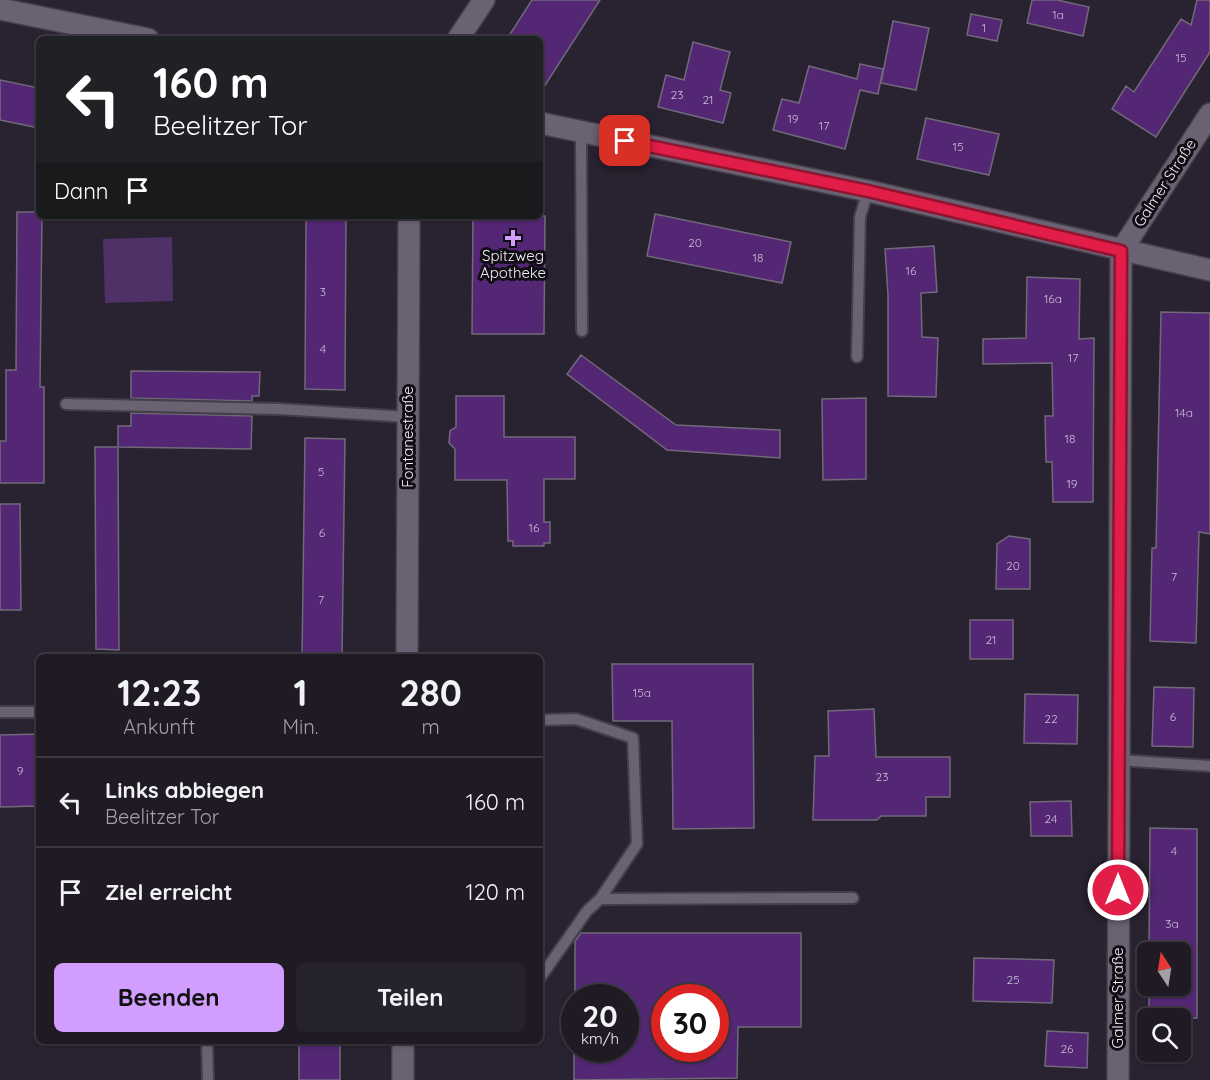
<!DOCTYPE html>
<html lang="de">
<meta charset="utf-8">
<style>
:root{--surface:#1f1a24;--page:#27232c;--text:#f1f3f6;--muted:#a1a1a6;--line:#3c3841;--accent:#d19dfe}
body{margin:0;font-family:Quicksand,sans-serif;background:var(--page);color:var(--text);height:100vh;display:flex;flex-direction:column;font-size:22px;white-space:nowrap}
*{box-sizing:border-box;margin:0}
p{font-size:20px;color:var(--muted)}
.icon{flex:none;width:33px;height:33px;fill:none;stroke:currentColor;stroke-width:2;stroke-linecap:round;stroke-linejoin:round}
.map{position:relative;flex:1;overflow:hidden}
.details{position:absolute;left:36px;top:654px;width:507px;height:390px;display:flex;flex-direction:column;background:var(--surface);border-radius:9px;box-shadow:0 2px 4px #0004,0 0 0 2px var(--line)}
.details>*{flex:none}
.top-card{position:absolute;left:36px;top:36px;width:507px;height:183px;border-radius:9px;box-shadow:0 2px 4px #0004,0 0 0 2px var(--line);background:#202124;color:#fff;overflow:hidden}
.needle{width:39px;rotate:348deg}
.buttons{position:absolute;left:1137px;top:942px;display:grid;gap:12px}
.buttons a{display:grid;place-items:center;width:54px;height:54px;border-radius:9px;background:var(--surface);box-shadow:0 2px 4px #0004,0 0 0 2px var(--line);font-size:30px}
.speed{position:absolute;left:561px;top:984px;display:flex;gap:12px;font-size:30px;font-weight:700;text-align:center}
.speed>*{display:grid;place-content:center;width:78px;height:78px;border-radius:50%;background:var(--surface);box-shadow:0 2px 4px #0004,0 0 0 2px var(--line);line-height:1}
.speed small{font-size:15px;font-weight:400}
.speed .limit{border:9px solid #d22;background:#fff;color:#111}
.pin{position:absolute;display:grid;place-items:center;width:51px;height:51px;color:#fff;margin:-26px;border-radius:12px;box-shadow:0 3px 9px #0006}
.me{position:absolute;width:66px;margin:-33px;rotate:0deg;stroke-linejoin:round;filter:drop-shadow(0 0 4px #0008)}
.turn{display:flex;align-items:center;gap:21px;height:126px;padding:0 18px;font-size:27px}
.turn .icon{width:78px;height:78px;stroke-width:2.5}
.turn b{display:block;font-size:42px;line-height:51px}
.then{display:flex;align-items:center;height:57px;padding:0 18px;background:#0003;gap:12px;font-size:22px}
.eta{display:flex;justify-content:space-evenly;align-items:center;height:102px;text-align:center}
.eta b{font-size:36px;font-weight:700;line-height:42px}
.cta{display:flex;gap:12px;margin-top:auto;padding:12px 18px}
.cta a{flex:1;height:69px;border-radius:9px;background:var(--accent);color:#111;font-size:24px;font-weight:700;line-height:69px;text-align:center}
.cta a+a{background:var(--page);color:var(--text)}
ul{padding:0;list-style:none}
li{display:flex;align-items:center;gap:18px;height:90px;padding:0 18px;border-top:2px solid var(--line)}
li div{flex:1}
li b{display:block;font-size:22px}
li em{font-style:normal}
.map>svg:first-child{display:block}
.green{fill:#4f3168}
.building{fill:#532773;stroke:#716979;stroke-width:1.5;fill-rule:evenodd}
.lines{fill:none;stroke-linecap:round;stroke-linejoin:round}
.lane-casing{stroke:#433e49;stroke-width:14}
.street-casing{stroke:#433e49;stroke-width:24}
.lane{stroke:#6a6272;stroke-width:10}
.street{stroke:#6a6272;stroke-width:21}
.route-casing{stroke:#92132f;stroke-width:15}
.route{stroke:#e11d48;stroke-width:10}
.poi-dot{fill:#d19dfe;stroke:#100d14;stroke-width:2}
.labels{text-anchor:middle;stroke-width:6;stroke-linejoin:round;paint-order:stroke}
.number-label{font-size:12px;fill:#cabcd6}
.street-label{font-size:15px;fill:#f2eef7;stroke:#100d14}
.poi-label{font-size:15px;fill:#f2eef7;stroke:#100d14}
</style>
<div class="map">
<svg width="1210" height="1080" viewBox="0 0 1210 1080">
<rect width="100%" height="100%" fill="#292230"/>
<path class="green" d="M172,237l1,64 -68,2 -2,-64z"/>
<path class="building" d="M532,0h68l-60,93v-54h-33z
M1032,0h25l32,7 -6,29 -56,-13z
M1197,0h13v52l-54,85 -44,-28 14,-23 8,6 47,-73 10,6z
M971,14l31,6 -5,21 -30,-6z
M893,21l36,7 -13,62 -35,-7z
M693,42l37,10 -10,38 11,3 -8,30 -65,-16 8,-32 18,5z
M860,64l23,5 -5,25 -18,-4 -15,59 -72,-19 9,-31 17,4 10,-37 48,13z
M0,80l39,8v40l-39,-8z
M926,118l73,16 -10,41 -72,-16z
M17,212h22v4h3l-2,171h4v96h-44v-42h6v-71h10z
M655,214l136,28 -9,41 -135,-27z
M306,216h40l-1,174 -40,-1z
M473,216h72l-1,118h-72z
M934,246l3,46 -16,1 1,44 16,1 -2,59 -48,-1v-101l-3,-46z
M1027,277l53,2 -1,60 15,-1 -1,164h-40l-1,-40h-6l-1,-46h8l-1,-53 -69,1v-25l43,-1z
M1161,312l49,1v221l-11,-2 -3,111 -46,-2 2,-93h4z
M581,355l95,70 104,5v28l-113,-8 -100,-76z
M131,371l129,1 -1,24h-7v5l-121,-3z
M456,396h48v41h71v42h-31v43h6v21h-6v3h-31v-5h-5l-1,-61h-52v-31l-6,-6 1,-12 6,-4z
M866,398v81l-43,1 -1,-81z
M131,413l121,3 -1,33 -133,-2v-21h13z
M305,438l40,1 -3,218h-40z
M95,447h23l1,203 -23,-1z
M0,504h20l1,106h-21z
M1009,536l21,3v50h-34l1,-45z
M970,620h43v39h-43z
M612,664h141l1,164 -81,1 -1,-108h-59z
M1154,687l40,1 -1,59 -41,-1z
M1025,694l53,1 -1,49 -53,-1z
M874,709l2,48h74v40h-24v19h-45l-4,4h-64l2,-64h14l-1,-45z
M39,734v72l-39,1v-72z
M1071,801l1,35h-41l-1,-34z
M1150,828l47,1v189h-48v-32h31v-34h-31z
M581,933h220v94h-63l-1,51 -163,2v-32h52v-50h-51v-57zM664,998h52v50h-52z
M974,958l80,2 -2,43 -79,-2z
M1047,1031l41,2 -1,35 -42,-2z
M299,1041h41v39h-41z"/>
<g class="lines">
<g class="lane-casing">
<path id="lane" d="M581,132l1,199
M857,357l3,-140 8,-26
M66,404l214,5 128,8
M0,712h39
M540,720l36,-1 57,19 4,106 -37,55 -13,12 -47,67
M1118,760l92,6
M600,899l253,-1
M207,1041l1,39"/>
</g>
<g class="street-casing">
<path id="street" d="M0,9l148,30
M458,39l26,-39
M540,123l328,68 342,79
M407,657l2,-441
M403,1080v-39
M1118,1080l3,-829 89,-137"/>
</g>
<use href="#lane" class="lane"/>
<use href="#street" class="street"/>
</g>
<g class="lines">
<g class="route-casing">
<path id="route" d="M625,141l243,50 253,60 -3,639"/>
</g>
<use href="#route" class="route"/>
</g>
<path class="poi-dot" d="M510 229h6v6h6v6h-6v6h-6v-6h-6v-6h6z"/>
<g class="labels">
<g class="number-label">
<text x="1058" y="19">1a</text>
<text x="984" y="32">1</text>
<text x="1181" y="62">15</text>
<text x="677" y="99">23</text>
<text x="708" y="104">21</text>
<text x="793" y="123">19</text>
<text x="824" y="130">17</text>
<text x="958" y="151">15</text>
<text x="695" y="247">20</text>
<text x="758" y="262">18</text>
<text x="911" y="275">16</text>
<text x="323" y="296">3</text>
<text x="1053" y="303">16a</text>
<text x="323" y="353">4</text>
<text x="1073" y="362">17</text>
<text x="1184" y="417">14a</text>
<text x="1070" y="443">18</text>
<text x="321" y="476">5</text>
<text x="1072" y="488">19</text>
<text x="534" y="532">16</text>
<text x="322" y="537">6</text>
<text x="1013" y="570">20</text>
<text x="1174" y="581">7</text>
<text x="321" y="604">7</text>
<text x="991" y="644">21</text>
<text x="642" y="697">15a</text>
<text x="1173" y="721">6</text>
<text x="1051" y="723">22</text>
<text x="20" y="775">9</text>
<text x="882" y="781">23</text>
<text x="1051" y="823">24</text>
<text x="1174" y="855">4</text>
<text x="1172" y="928">3a</text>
<text x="1013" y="984">25</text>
<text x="1067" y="1053">26</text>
</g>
<g class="street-label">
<text transform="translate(1165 183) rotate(-57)" y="5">Galmer Straße</text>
<text transform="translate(408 437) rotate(-90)" y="5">Fontanestraße</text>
<text transform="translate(1118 998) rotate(-90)" y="5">Galmer Straße</text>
</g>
<g class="poi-label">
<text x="513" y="261">Spitzweg<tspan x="513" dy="17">Apotheke</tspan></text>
</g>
</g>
</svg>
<div class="buttons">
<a><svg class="needle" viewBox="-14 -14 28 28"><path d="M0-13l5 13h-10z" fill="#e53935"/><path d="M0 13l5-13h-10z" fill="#a1a1a6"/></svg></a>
<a><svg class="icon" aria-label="search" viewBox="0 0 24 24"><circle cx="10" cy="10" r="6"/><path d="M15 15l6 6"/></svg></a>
</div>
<div class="speed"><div>20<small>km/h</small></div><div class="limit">30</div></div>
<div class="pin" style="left:625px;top:141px;background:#d93025"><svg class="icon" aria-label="arrive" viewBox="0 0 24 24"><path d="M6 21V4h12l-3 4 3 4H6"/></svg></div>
<svg class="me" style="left:1118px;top:890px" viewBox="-20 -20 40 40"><circle r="17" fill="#e11d48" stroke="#fff" stroke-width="3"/><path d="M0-11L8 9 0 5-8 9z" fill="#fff"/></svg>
<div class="top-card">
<div class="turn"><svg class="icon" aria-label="left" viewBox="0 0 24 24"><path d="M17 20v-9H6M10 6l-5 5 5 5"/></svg><div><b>160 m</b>Beelitzer Tor</div></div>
<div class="then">Dann<svg class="icon" aria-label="arrive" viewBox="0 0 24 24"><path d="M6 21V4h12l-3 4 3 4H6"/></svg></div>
</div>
<section class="details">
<div class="eta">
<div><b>12:23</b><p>Ankunft</p></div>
<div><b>1</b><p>Min.</p></div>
<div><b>280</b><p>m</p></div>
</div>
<ul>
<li><svg class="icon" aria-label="left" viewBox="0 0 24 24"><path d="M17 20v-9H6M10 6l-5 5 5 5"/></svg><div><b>Links abbiegen</b><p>Beelitzer Tor</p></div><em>160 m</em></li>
<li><svg class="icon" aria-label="arrive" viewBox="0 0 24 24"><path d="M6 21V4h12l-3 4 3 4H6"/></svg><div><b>Ziel erreicht</b></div><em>120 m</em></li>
</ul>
<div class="cta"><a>Beenden</a><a>Teilen</a></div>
</section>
</div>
